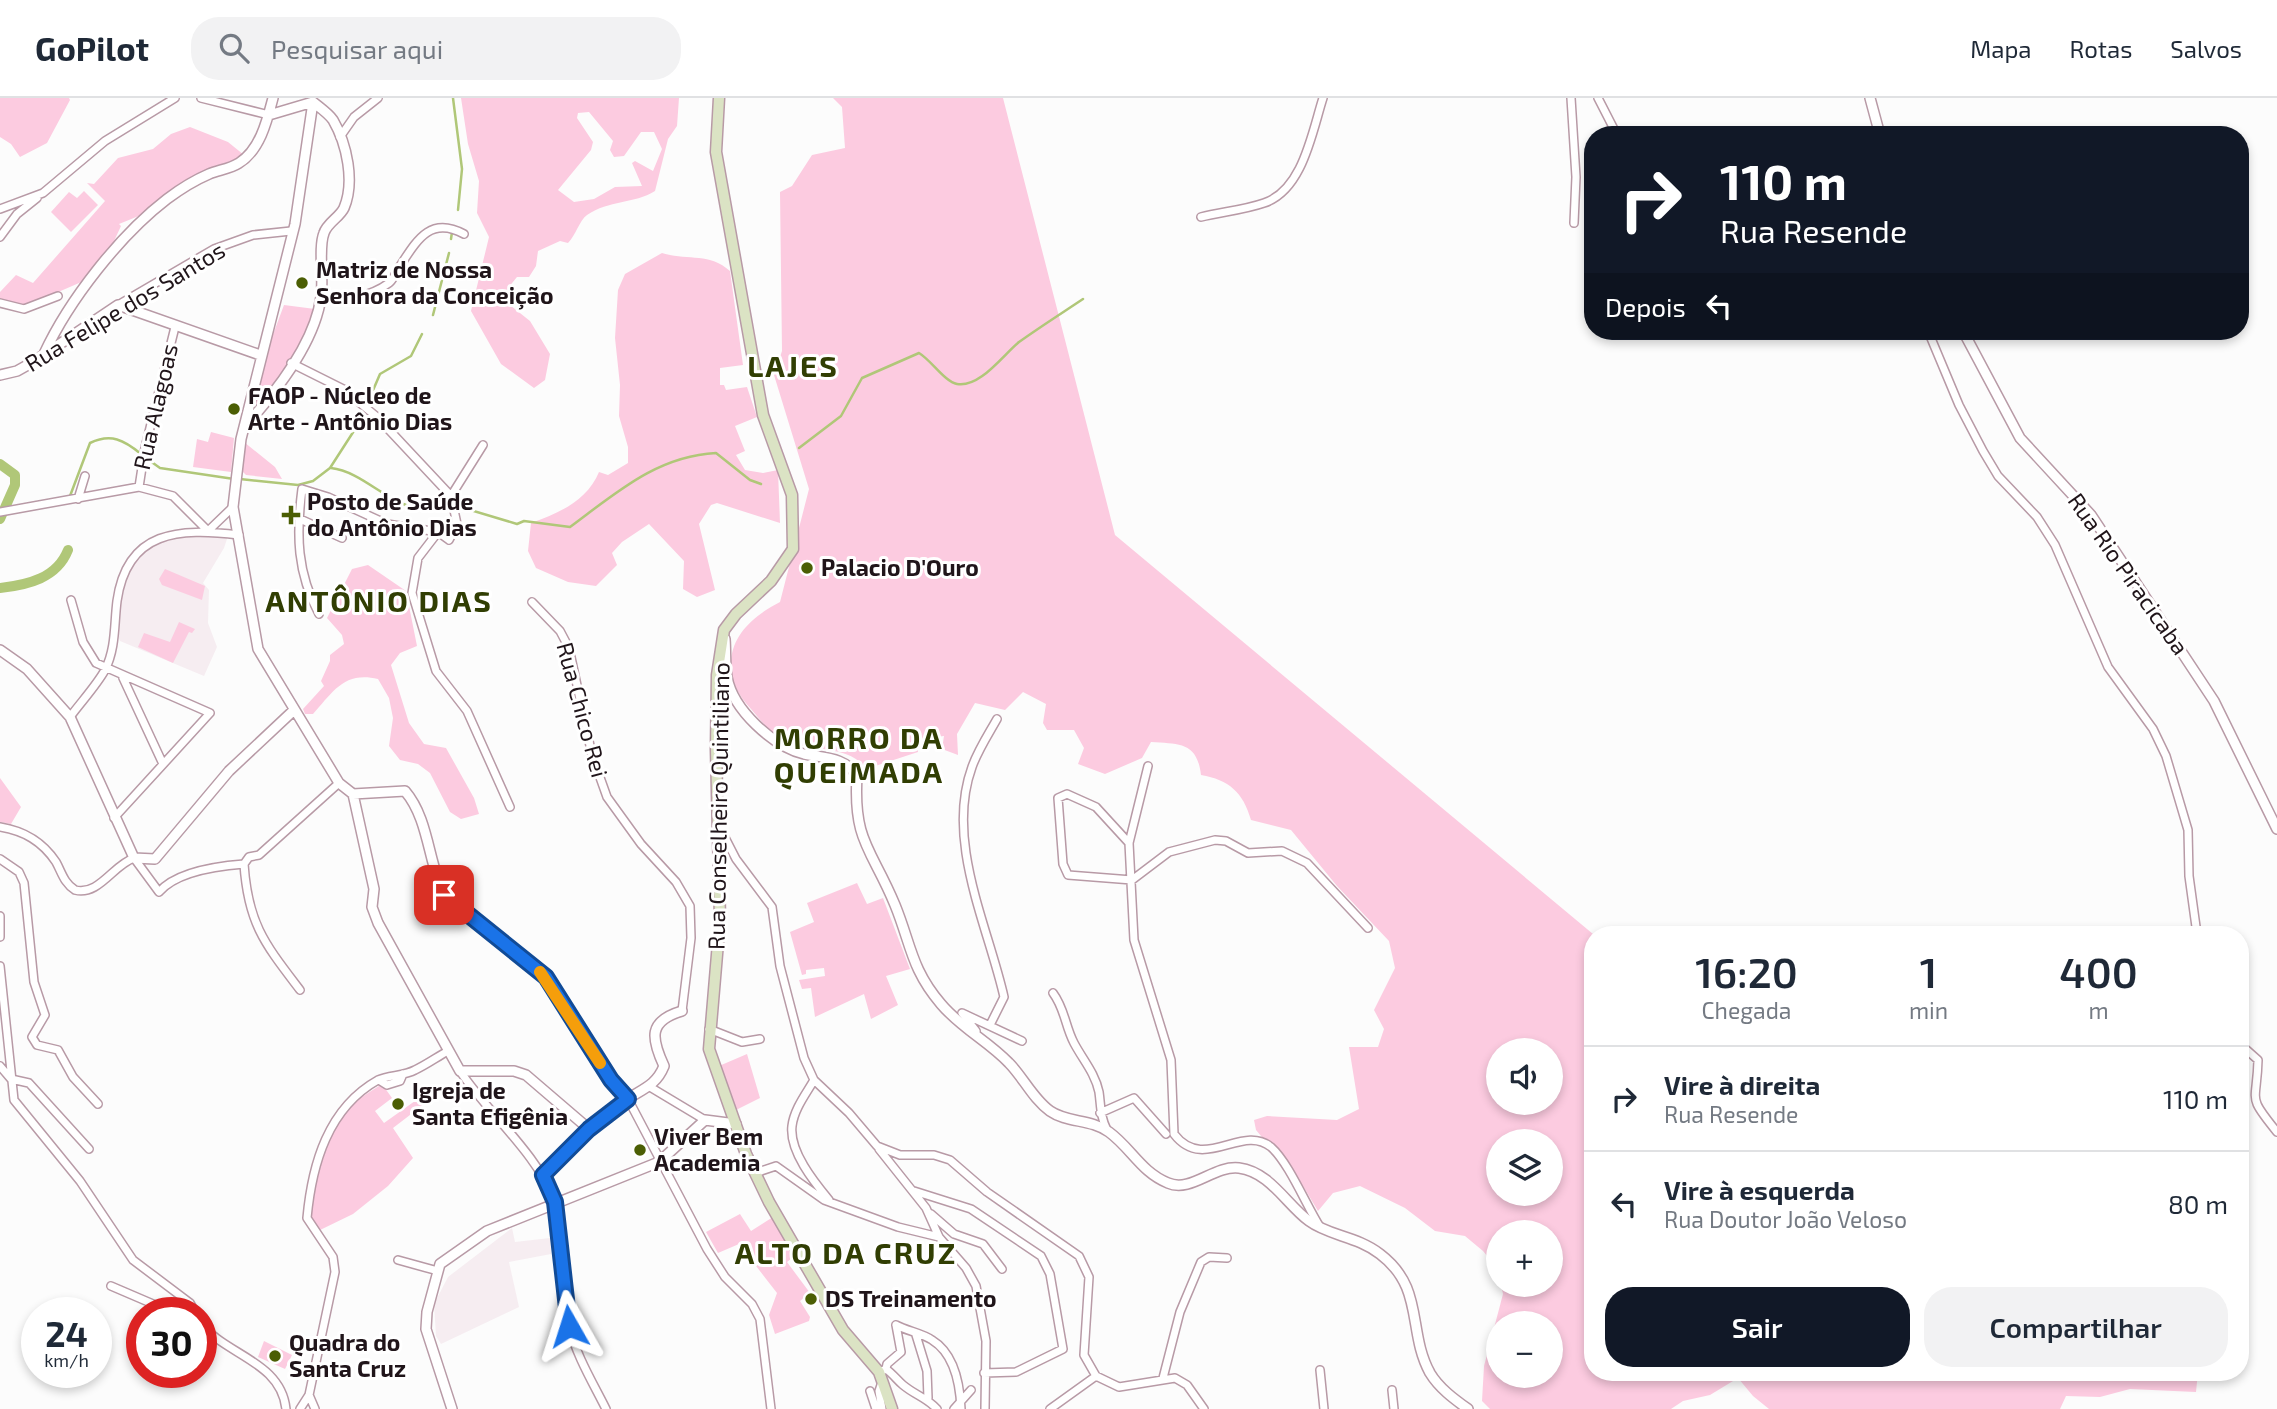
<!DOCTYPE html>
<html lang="pt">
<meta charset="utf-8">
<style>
:root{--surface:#fff;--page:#f2f2f3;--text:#1f2937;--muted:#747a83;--line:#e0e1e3;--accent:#111827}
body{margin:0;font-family:"Exo 2",sans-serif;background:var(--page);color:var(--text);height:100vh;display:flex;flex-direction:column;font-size:26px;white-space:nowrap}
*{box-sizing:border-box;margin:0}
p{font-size:23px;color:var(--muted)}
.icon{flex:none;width:38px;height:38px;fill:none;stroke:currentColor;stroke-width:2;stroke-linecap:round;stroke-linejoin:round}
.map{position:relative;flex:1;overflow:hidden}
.sheet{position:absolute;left:1584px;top:828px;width:665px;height:455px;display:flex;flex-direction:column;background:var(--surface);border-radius:28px;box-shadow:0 4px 10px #0003}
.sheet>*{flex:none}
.top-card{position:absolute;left:1584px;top:28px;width:665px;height:214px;border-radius:28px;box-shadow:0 4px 10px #0003;background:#111827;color:#fff;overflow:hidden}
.buttons{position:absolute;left:1486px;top:940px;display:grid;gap:14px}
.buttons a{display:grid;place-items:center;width:77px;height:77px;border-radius:50%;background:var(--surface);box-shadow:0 4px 10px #0003;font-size:35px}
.speed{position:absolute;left:21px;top:1199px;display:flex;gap:14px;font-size:35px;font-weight:700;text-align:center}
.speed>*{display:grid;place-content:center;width:91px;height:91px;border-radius:50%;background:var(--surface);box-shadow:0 4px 10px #0003;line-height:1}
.speed small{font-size:18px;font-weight:400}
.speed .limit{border:10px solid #d22;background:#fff;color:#111}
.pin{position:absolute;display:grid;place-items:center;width:60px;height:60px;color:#fff;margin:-30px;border-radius:14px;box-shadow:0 4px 10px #0006}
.me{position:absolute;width:77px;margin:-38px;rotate:354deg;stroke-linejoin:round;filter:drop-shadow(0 0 5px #0008)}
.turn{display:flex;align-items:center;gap:24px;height:147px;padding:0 21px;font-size:32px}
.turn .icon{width:91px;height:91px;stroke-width:2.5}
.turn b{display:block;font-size:49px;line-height:60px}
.then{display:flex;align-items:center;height:66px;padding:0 21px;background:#0003;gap:14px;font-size:26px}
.eta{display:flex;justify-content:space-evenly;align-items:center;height:119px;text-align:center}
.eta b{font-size:42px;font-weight:600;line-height:49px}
.button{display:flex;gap:14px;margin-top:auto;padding:14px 21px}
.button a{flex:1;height:80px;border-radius:28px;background:var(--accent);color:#fff;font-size:28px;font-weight:600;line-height:80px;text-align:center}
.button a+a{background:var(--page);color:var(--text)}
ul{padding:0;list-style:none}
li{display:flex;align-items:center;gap:21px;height:105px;padding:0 21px;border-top:2px solid var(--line)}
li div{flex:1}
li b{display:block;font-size:26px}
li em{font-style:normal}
header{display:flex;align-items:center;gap:42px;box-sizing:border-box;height:98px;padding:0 35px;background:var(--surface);border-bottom:2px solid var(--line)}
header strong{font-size:33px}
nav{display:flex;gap:38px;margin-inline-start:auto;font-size:24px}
.search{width:490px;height:63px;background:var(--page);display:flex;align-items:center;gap:18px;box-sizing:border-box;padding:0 24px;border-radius:28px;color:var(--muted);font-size:26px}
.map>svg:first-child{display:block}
.built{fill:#f6edf1}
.green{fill:#fccbe0;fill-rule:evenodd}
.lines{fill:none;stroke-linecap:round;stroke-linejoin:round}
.stream{stroke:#b0c778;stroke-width:2.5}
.canal{stroke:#b0c778;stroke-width:10}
.minor-casing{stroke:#b89aa6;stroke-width:10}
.tertiary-casing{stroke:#b89aa6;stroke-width:12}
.secondary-casing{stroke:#b89aa6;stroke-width:13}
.minor{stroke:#fff;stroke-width:7}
.tertiary{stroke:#fff;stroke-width:9}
.secondary{stroke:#dbe3c4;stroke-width:10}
.route-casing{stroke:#114b97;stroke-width:18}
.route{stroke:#1a73e8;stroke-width:12}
.slow{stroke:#f59e0b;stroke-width:12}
.poi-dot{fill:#4b5e04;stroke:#fff;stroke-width:2.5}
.labels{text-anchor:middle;stroke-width:6;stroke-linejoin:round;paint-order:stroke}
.poi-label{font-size:23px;font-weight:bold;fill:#20151a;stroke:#fff;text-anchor:start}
.street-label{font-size:23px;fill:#20151a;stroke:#fff}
.district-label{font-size:30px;font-weight:bold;letter-spacing:2px;fill:#313e03;stroke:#fff}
</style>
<header>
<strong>GoPilot</strong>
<div class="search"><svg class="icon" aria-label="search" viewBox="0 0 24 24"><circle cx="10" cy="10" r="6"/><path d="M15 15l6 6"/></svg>Pesquisar aqui</div>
<nav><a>Mapa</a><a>Rotas</a><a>Salvos</a></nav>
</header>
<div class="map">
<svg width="2277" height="1311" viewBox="0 0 2277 1311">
<rect width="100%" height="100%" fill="#fcfcfc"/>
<path class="built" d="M224,435l3,6 -3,9 -21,35 6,7 -1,33 9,24 -13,29 -84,-35 -4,-11 9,-60 15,-21 23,-14z
M512,1130l3,14 35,-4 1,16 -42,8 10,45 -78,37 -5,-8 -2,-32 14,-27z"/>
<path class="green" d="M0,0h69l1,2 -23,43 -27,14 -9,-13 -11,-7z
M461,0h218l-2,28 -9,13 -13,52c-21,13 -46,9 -68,24 -8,6 -11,20 -19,28l-8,-2 -22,10 -2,15 -7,11h-12l-9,11 -2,14 24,19 20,33 -5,26 -11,8 -33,-24 -30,-53 18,-74 -12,-24 2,-32 -11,-37zM589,14l24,29 -3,9 4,7 10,-1 17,-24h13l8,17 -9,22 -18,-10 -3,2 10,23 -27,1 -21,12 -20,3 -16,-12 33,-40 2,-8 -16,-24 1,-5z
M833,0h170l112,437 478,399 -1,438h606l-2,20 -66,-3 -30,8 -34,-1 -6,13h-291l-16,-13 -15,-18 -28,17 -27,6 -12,8h-181l-8,-8 2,-35 19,-72 -2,-9 49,-1v-52h-52v37l-15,-18 -18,-15 -30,-5 -30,-23 -45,-22 -27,7 -15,18 -15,-25 -47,-56 -2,-10 13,-4 70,4 22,-11 -10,-62h29l6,-18 -10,-19 21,-42 -6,-27 -52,-55 -46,-56 -40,-10c-8,-28 -22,-40 -50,-45 -4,-33 -21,-31 -50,-33l-9,16 -37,16 -27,-10 6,-16 -10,-18h-27l-4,-7 3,-19 -23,-12 -18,18 -30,-7 -18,31 1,21 -16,-6 2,-13 -26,3v13l-52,17c-15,-23 -51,-18 -75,-26 -18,-6 -28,-20 -40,-34 -13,-14 -21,-29 -20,-48 2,-29 26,-47 49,-59l29,-113 -35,-114 8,-24 -2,-159 12,-6 20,-31 33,-7 -3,-41zM1498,952h52v52h-52zM1498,1043h52v53h-52zM1498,1225h52v53h-52z
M190,29l38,15 16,13 -93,56 -32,13 2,2 -13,28 -22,26 -60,26 -26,-7v-7l16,-17 17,8 72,-82 -18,-18 7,1 24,-26 35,-9 18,-15z
M84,93l14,14 -27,27 -20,-20 18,-20 8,6z
M662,155c25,8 47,-1 68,18l13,94 -23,3v17h4l2,5 21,-3 10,30 -22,9 10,25 -9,4 9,15 18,3 15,-3 2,53 -63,-20 -6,2 -12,19 16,66 -18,7 -14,-8 1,-28 -35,-37 -27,18 -10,11 5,12 -21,21 -28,-4 -32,-14 -8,-17 3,-28c28,-10 56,-22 68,-51l9,3 20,-12v-16l-9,-31 1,-31 -5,-47 3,-48 7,-16z
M284,207l31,4c-8,40 -37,70 -61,101l-2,-3 13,-51z
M211,334l23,6 -3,34 -38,-5 4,-28 11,3z
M244,344l31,25 7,12 -36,-4 -4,-4z
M368,467l38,26 11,55 -17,7 -9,12 18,58 15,21 22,4 28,50 5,16 -18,5 -11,-7 -20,-39 -12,-9 -18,-4 -11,-14 4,-28 -4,-20 -11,-19c-34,-8 -45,13 -65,35h-8l-2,-5 21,-23 -3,-5 9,-20v-6l14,-11 -2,-9 -15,-17 25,-49z
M165,471l40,17 -3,14 -40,-15 -3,-6z
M179,524l16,7 -3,4 -3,-1 -16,31 -35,-16 6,-14 26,9z
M0,680l21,29 -10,17 -11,-2z
M857,785l10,21 16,-6 27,71 -24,7 12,29 -27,14 -7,-25 -49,23 -4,-29 -9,1 -3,-9 26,-4 -1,-8 -18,2v4l-4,1 -12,-43 24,-10 -7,-19z
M747,956l13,44 -24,12 -17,-44z
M382,986l10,14 -17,13 9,12 38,-27 3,1 -5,4 3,4 -30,23 20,30 -25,28 -35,28 -35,17 -11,-13 8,-38 22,-67z
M740,1116l11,17 22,-14 23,38 -9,7 23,31 -10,8 10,16 -1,4 -34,13 -6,-19 8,-22 -38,-49 -21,9 -12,-21z
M264,1243l28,14 -7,14 -27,-12z"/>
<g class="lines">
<path class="stream" d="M453,0l9,71 -4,41
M451,141l1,-7
M433,217l16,-62
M799,350l42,-32 21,-38 57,-25c12,7 26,29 38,31 23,4 46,-29 62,-42 21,-15 43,-29 64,-43
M146,360l14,10 74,11
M331,370c42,5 69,57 116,35l70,21 7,-3 46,6c46,-34 87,-71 146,-74l34,27 11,4
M240,381l58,6 15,-4 17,-13 29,-45 21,-49 31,-18 11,-22
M70,398l20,-53c21,-10 34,-3 51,11"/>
<path class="canal" d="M0,366l15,11v10l-15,34
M0,490c28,-3 57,-10 68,-38"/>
<g class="minor-casing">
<path id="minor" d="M201,0l68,17
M1571,0l5,79 -2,46
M1598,0l19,37
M340,39l14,-20 24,-19
M0,111l43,-16 62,-52 70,-43
M1201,119c20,-5 43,-7 63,-14 39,-13 48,-71 59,-105
M0,139l17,-23 20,-16
M321,201c23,2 49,-2 68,-16 4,-3 6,-9 9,-14 18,-27 31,-54 66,-35
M0,205l24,6 34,-13
M118,207l96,-56 39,-14 38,-4
M1928,233l31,74 24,46 15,25 39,41 18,28 53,122 45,62 13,27 22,74 1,46 8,58
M291,265l52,26 34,28 74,79 6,28 -8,16 -11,-8 -20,26 -6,35 24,78 31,40 43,96
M139,389l6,-39 30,-121
M451,398l32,-51
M78,401l7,-23
M0,414l139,-25 34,9 35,35 25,-24
M300,421l42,19
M71,502l12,42 13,21 114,50 -96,105
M532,504l28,29 9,17 23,107 15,42 34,47 35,38 14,24 1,32 -9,73
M319,516c-22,-41 -23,-79 -17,-125l26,8 59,27 51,8
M123,580l40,86
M70,619c11,-15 26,-31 35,-47 11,-22 9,-45 12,-69 10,-71 62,-73 122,-66
M1148,668l-19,77 5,97 37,120 3,74c30,39 68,-11 97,13 18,16 35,58 49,80
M718,726l18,35 36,48 8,59 24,92 10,22 35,33 28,33 23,9h34l16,5 37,32 92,64 10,21 -5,78 12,21 23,11 56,-9 12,7 17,24
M0,729c24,4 42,14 56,35 6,11 8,21 19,28 24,6 38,-25 59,-32l25,34c17,-20 59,-26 85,-28l5,-7 10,-2 80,-72
M1129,745l-33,-36 -29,-13 -9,4 5,66 5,11 64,5 37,-28 46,-12 11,1 22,12 34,-2 25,12 61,65
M0,761l19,13 5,11 10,99 11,33 -13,22 5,8 21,5 15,27 25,27
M244,766c4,60 21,80 56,126
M0,818v21
M0,868l14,134 66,81 53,79 57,43 5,9
M1053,895c12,16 12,33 21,50 9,17 21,30 25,49 2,14 1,24 8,38
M990,927l14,-28c-16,-71 -59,-156 -32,-230 6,-17 16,-32 25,-48
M709,931l33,13 18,-3
M976,933l-14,-18 60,28
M2240,946l18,16c-1,44 -12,34 19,72
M0,968l11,13 18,4 60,66
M460,973c28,42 76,82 94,128 12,33 6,91 15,127 7,29 24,57 37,83
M379,982l8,5 13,-4 3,-7
M814,982c-8,14 -20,29 -22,46 -3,25 22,56 37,74
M650,989l55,33
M628,1001l79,150 18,28 27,27 8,15 11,90
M1100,1015l34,-15 32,36
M879,1051l47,59 13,29 27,31 10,18 10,55 -1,68
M755,1075l21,-7 48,34 74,27 41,10
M543,1077l46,-46
M914,1093l57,18 70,47 9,18 13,75 -47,23 -32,1
M931,1116l23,20 29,10 19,25
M398,1162l40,11
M111,1188l49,21 30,-4
M201,1224c20,32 80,38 85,87
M896,1227c11,6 26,8 36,15 23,14 28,45 29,69
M916,1237l11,36 1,27
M886,1271l1,-5 14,-12 -5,-27
M1320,1272l4,39
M879,1274l7,-3c7,5 11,11 17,16 12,10 24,13 34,24
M1163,1280l17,-66 21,-50 8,-5 18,1
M1392,1292l2,19
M870,1293l6,18
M309,1297l6,14
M300,1311l9,-14 26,-123 -2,-15 -26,-39c5,-54 21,-110 71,-138 11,-5 26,-4 37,-10 11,-5 22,-13 33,-19
M882,1311l-3,-18 3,-9
M954,1311l17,-19
M1050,1311l46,-33"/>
</g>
<g class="tertiary-casing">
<path id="tertiary" d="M1870,0l10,37
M313,4l-18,122 -54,215 -8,68 25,142 81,134 14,11 21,95 -2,18 6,16 82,148h54l12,4 63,54c13,-10 24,-20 37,-29 16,-11 30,-14 38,-34 -13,-28 -16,-45 18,-55
M269,17l44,-13
M1963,233l57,107 71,77 123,186 63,128
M44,256c25,-54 76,-119 123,-155 12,-9 28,-19 42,-25 9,-4 21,-5 30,-11 21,-13 28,-42 34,-65
M0,277l17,-4 16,-9 85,-57 142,50
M246,327c29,-32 69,-83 75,-128 3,-18 -3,-49 3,-64 3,-10 16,-16 20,-25 11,-26 3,-64 -11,-88 -5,-7 -14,-13 -20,-18
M725,541c1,13 0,26 2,38 6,33 46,69 77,77 19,4 42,3 53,22 -4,66 15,73 38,129 16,39 16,64 46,99 20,24 47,37 68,59 14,14 24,36 41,48 17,12 41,8 59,21 22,16 32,40 59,51 23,10 46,-18 71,-15 31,4 47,36 70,53 20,15 48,15 71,33 45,34 27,77 50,119 9,15 24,26 38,36
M0,552l27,19 43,48 64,141 21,1 74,-88 64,-60
M353,696l52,-3c24,28 23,71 39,104l102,82 65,103 17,19
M452,1311l-26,-80 1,-17 13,-48 47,-33 172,-69 46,-42 31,4"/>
</g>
<g class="secondary-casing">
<path id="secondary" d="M719,0l-3,54 47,263 29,80 1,54 -22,32 -35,33 -12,16 -7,45 -1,74 4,170 -11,130 37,105 23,48 74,128 36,42 13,37"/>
</g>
<use href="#minor" class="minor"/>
<use href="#tertiary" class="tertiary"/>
<use href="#secondary" class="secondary"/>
</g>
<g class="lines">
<g class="route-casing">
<path id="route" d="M444,797l102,82 65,103 17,19 -39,30 -46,46 12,27 14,124"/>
</g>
<use href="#route" class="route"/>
<path class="slow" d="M540,874l60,91"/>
</g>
<g class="poi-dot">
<circle cx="302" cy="185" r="7"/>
<circle cx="234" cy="311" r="7"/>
<path d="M287.5 406.5h7v7h7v7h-7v7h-7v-7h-7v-7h7z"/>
<circle cx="807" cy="470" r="7"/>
<circle cx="398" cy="1006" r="7"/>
<circle cx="640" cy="1052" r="7"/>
<circle cx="811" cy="1201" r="7"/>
<circle cx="275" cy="1258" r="7"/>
</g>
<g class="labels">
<g class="poi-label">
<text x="316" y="180">Matriz de Nossa<tspan x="316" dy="26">Senhora da Conceição</tspan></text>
<text x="248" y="306">FAOP - Núcleo de<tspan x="248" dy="26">Arte - Antônio Dias</tspan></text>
<text x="307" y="412">Posto de Saúde<tspan x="307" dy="26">do Antônio Dias</tspan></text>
<text x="821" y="478">Palacio D'Ouro</text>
<text x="412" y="1001">Igreja de<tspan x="412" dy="26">Santa Efigênia</tspan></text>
<text x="654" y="1047">Viver Bem<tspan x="654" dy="26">Academia</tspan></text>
<text x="825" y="1209">DS Treinamento</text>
<text x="289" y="1253">Quadra do<tspan x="289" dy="26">Santa Cruz</tspan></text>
</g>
<g class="street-label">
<text transform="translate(125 209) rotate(-31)" y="8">Rua Felipe dos Santos</text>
<text transform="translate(156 309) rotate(-77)" y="8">Rua Alagoas</text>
<text transform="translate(2128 476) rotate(55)" y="8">Rua Rio Piracicaba</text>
<text transform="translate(582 612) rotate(75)" y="8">Rua Chico Rei</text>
<text transform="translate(719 708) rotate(-89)" y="8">Rua Conselheiro Quintiliano</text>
</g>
<g class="district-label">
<text x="793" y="279">LAJES</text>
<text x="379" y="514">ANTÔNIO DIAS</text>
<text x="859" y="651">MORRO DA<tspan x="859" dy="34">QUEIMADA</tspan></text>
<text x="846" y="1166">ALTO DA CRUZ</text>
</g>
</g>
</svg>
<div class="buttons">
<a><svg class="icon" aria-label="sound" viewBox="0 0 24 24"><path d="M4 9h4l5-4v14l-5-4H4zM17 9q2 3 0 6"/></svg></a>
<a><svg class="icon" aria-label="layers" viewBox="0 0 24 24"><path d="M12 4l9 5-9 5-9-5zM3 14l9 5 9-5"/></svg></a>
<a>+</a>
<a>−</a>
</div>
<div class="speed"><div>24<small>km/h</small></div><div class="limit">30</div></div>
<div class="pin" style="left:444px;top:797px;background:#d93025"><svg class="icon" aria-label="arrive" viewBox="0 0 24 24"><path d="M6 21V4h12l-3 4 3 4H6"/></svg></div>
<svg class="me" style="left:569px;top:1228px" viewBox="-20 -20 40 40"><path d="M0-17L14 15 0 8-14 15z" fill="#1a73e8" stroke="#fff" stroke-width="4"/></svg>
<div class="top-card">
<div class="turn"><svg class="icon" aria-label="right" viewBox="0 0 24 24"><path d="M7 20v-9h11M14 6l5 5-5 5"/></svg><div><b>110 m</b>Rua Resende</div></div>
<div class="then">Depois<svg class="icon" aria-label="left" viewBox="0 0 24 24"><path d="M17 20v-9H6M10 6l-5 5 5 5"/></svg></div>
</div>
<section class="sheet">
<div class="eta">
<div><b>16:20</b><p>Chegada</p></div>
<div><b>1</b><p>min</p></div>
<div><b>400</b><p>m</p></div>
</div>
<ul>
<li><svg class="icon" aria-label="right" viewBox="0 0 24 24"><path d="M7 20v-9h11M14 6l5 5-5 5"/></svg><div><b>Vire à direita</b><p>Rua Resende</p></div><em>110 m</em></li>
<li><svg class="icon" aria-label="left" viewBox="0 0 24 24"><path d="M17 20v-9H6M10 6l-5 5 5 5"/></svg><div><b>Vire à esquerda</b><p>Rua Doutor João Veloso</p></div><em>80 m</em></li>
</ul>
<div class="button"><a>Sair</a><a>Compartilhar</a></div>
</section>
</div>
